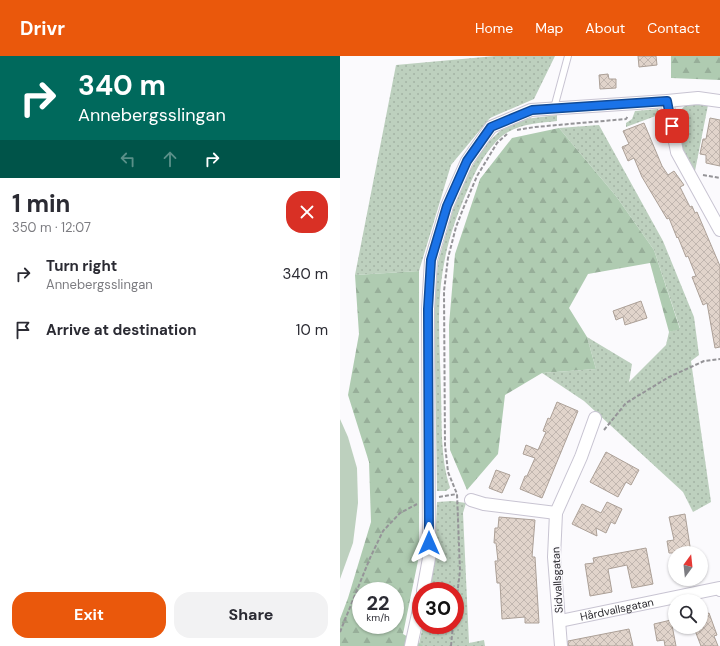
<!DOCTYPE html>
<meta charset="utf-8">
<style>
:root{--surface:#fff;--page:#f2f2f3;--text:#2b2b33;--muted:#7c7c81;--accent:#ea580c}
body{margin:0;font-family:"DM Sans",sans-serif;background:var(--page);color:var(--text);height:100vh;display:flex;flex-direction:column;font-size:15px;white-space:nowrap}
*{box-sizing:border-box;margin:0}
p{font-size:13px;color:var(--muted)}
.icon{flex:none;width:22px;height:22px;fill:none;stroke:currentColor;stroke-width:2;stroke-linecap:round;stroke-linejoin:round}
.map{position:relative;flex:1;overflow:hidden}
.sheet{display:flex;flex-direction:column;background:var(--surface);width:340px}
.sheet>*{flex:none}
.top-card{background:#00695c;color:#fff;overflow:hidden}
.needle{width:26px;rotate:15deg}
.controls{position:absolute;left:328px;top:490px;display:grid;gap:8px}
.controls a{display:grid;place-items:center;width:40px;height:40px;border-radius:50%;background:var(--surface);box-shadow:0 1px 3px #0004;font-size:20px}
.speed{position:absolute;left:12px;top:526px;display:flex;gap:8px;font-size:20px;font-weight:700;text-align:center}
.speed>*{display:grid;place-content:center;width:52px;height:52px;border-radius:50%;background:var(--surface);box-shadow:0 1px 3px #0004;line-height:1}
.speed small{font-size:10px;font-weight:400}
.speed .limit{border:6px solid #d22;background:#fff;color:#111}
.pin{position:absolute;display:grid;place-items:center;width:34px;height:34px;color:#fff;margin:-17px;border-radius:8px;box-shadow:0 2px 6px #0006}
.me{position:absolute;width:44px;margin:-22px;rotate:0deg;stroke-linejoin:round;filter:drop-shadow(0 0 3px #0008)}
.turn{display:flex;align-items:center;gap:14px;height:84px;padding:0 12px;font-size:18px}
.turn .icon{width:52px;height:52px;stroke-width:2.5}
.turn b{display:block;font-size:28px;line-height:34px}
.lanes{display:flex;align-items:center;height:38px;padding:0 12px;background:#0003;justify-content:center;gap:20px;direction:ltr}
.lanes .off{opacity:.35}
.round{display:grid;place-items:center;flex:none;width:42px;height:42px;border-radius:16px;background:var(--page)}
.summary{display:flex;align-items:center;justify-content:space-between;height:68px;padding:0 12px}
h1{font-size:24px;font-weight:700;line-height:30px}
.primary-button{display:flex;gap:8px;margin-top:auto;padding:8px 12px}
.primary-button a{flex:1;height:46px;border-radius:16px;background:var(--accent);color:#fff;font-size:16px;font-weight:700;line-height:46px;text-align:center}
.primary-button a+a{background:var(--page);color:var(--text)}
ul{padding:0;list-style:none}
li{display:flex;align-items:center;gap:12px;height:56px;padding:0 12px}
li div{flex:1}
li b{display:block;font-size:15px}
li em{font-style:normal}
header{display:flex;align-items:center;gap:24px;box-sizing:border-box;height:56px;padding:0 20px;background:var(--accent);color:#fff}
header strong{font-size:19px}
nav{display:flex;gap:22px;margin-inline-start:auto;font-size:14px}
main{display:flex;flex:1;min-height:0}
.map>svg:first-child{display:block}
.grass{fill:url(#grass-dots)}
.forest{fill:url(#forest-firs);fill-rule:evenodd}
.pitch{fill:#bdd0be}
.building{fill:url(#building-cross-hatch);stroke:#aca097}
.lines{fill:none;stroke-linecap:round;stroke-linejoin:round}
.service-casing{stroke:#c8c4d2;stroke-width:8}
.minor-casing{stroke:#c8c4d2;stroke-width:14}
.path{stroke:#959498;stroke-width:2;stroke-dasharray:4 2;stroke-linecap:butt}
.service{stroke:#fff;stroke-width:6}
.minor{stroke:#fff;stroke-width:12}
.route-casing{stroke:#114b97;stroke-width:10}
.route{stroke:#1a73e8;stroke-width:7}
.labels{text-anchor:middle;stroke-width:3;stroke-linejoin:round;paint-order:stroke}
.street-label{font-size:11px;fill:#2d2c31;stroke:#fbfafd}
</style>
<header>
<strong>Drivr</strong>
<nav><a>Home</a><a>Map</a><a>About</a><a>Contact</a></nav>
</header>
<main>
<section class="sheet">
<div class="top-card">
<div class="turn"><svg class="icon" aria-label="right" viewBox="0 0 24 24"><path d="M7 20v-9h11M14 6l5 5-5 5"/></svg><div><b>340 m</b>Annebergsslingan</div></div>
<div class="lanes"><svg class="icon off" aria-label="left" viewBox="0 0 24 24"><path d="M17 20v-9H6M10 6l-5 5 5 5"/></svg><svg class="icon off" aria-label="ahead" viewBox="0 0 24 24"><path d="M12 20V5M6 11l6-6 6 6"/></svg><svg class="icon" aria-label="right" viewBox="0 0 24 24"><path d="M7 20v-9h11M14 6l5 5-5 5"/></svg></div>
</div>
<div class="summary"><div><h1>1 min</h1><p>350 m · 12:07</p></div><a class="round" style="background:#d93025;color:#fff"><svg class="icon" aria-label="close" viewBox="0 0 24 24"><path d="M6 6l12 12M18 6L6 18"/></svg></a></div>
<ul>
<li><svg class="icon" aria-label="right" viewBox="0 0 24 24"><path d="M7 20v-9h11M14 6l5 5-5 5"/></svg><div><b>Turn right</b><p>Annebergsslingan</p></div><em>340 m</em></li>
<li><svg class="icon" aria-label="arrive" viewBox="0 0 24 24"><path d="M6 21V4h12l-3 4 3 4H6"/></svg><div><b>Arrive at destination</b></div><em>10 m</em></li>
</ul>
<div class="primary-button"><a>Exit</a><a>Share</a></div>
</section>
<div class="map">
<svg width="380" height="590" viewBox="0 0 380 590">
<defs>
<pattern id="grass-dots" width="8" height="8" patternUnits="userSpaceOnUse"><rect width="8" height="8" fill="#bdd0be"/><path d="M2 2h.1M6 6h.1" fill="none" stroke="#a3b3a4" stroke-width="1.8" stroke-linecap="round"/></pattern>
<pattern id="forest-firs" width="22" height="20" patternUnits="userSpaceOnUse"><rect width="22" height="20" fill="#afcbb1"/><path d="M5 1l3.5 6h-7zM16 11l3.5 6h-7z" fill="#97ae99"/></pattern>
<pattern id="building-cross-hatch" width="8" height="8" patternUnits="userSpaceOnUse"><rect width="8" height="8" fill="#e1d4cb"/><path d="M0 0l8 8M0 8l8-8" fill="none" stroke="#c1b6af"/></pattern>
</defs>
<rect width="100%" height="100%" fill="#fbfafd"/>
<path class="grass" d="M155,0h60l-21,43 -44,19 -39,47 -32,106 -64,4 41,-210z
M347,47l21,2 -13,66 -3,-1 -12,-22 -5,-31z
M318,53l3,5 -35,13v-4l6,-4 3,-8z
M217,59v6c-18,2 -40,3 -55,15 -16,14 -26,33 -34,53 -10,23 -20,50 -24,75 -8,41 -4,85 -3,127 1,32 -1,66 9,97l-4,3h-9l-3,-186 4,-43 15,-53 16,-37 15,-26 17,-16 24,-11z
M259,69l64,116 31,76 5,38 -8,6 20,141 -18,10 -10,-20 -99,-91 -42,-28 54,-4 -9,-32 45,27 -3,18 37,-37 3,-13 11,-4 -26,-78 -38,-54 -57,-68z
M112,445l14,2 -3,10 6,130 15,-3 1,6h-61l-5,-2 4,-19h32v-34h-26l5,-26 3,-63z"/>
<path class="forest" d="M331,0h49v24l-49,-2z
M219,72l57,68 38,54 26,79 -11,3 -19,-69 -62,11 -19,34 18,29 9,32 -54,4 -37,22 -7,59 -31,36 -17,-40 -1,-125 6,-71 25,-75 32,-41z
M79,215v285l-16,78 21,12h-84v-27l8,-21 23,-76 -2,-60 -21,-67 11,-61 -4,-59zM21,535h34v34h-34z"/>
<path class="pitch" d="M0,363l8,18 9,31 1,35 -5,40 -13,36z"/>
<path class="building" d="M298,0h18l1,9 -18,2z
M268,18l1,5h7v9l-16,1 -1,-14z
M370,62l10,2v46l-14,-3v-8l-6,-1 3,-15h3z
M304,67l18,43 6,9 6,-4 10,14 -4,2 10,20 2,-1 3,7 2,-1 23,54v81l-5,1 -8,-45 -4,2 -11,-28 4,-1 -8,-20 -2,1 -8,-20 -1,1 -8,-20 -2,1 -25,-42 -8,-19 -6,3 -6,-14 7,-3 -6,-13z
M301,245l6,17 -22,7 -2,-8 -7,3 -3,-9z
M217,346l21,9 -36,87 -22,-9 5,-13h2l8,-18 -12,-4 3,-9 12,5 8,-18 -3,-1 5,-13 2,1z
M266,396l33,18 -8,15 -5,-3 -8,15 -28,-15z
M156,414l14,5 -8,18 -13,-5z
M267,446l15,7 -7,15 -4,-2 -5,11 -10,-5 1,8 -25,-12 10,-20 19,9z
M345,458l6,39h-22l-2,-12 7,-1 -5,-23z
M159,461l36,3 -3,37h3l4,66h-14v-6l-23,2 -2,-36h-3l-2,-22h3l-2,-18h-2l1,-15h3z
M306,492l7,36 -21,4 -5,-23 -19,4 4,23 -22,4 -5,-32 9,-1 -1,-5z
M369,557l8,22 -3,1 4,10h-17l-7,-18 7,-1v-11z
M331,564l5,26h-11l-1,-6 -7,1 -3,-17z
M289,573l4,17h-65v-5z"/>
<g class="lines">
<g class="service-casing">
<path id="service" d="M214,52l14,-52"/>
</g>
<g class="minor-casing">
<g id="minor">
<path d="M327,45l10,51 43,78"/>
<path d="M131,444l13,4 72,9"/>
<path d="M83,535l6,-33 -1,-249 3,-49 16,-54 20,-45 24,-34 40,-17 136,-9 31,-3 22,3"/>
<path id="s1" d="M220,565l159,-33 1,2"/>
<path d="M71,590l10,-46"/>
<path d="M221,590l-7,-89 2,-44 25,-56 14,-39"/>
</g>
</g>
<path class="path" d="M177,74l18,-3 91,-8 2,-3
M363,119l17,3
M264,374l22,-27 43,-26 35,-16 16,-2
M99,441l18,-3
M115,556l5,-41 -3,-77 -9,-22 -3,-27 -1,-154 4,-33 8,-31 7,-18 14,-33 11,-18 9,-15 10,-9
M0,576l30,-74 13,-27 17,-18 17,-9
M111,590l2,-21"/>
<use href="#service" class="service"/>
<use href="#minor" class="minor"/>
</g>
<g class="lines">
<g class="route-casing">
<path id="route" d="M89,487l-1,-234 3,-49 16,-54 20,-45 24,-34 41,-17 135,-9 5,25"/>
</g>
<use href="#route" class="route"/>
</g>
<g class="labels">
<g class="street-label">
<text transform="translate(217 524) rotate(-93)" y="4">Sidvallsgatan</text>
<text dy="4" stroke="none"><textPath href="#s1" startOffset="58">Hårdvallsgatan</textPath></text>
</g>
</g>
</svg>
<div class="controls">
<a><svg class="needle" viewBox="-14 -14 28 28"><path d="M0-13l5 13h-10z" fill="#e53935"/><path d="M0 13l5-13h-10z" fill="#7c7c81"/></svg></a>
<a><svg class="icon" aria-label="search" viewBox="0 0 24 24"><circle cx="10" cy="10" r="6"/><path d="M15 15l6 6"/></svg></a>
</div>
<div class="speed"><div>22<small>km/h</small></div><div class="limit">30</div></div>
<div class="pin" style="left:332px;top:70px;background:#d93025"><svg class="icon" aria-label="arrive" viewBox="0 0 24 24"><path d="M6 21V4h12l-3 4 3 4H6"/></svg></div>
<svg class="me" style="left:89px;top:487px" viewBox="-20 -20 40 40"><path d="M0-17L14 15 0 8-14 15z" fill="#1a73e8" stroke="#fff" stroke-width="4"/></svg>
</div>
</main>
